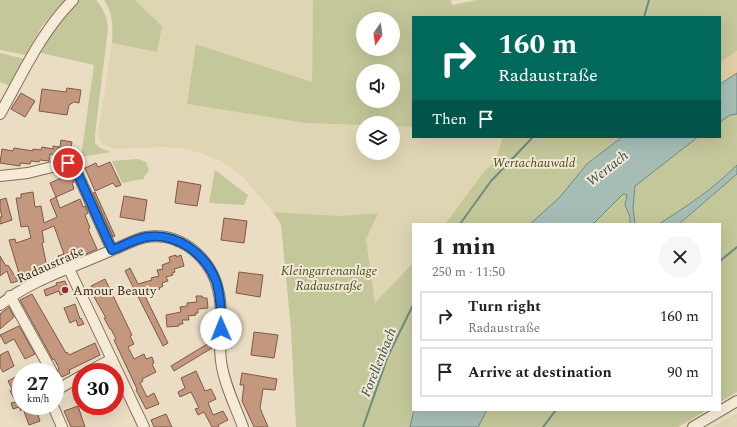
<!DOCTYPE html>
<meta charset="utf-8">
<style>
:root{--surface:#fff;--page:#f6f6f6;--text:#202124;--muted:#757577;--line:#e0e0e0}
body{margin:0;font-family:Spectral,serif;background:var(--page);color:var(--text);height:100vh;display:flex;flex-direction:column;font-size:15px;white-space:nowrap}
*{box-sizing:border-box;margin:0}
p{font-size:13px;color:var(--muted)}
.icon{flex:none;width:22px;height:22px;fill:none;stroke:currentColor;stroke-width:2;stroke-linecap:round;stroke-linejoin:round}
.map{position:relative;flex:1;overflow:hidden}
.details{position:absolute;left:412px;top:223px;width:309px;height:188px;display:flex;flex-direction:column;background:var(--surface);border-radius:0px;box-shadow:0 4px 16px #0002}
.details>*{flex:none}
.guide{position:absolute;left:412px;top:16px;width:309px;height:122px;border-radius:0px;box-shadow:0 4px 16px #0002;background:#00695c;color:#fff;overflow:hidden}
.needle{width:26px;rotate:193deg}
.buttons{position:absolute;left:356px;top:12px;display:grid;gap:8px}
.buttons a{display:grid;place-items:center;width:44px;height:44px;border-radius:50%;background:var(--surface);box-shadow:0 4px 16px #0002;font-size:20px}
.speed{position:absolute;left:12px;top:363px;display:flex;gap:8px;font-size:20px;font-weight:700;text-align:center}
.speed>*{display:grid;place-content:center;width:52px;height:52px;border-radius:50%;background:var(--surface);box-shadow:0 4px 16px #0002;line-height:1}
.speed small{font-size:10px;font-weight:400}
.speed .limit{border:6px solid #d22;background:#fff;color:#111}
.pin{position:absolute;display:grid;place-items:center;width:34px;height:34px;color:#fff;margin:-17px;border:2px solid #fff;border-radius:50%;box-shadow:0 1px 4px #0007}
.me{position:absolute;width:44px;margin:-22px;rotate:359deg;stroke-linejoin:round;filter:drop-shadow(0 0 3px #0008)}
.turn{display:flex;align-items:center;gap:14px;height:84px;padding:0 20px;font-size:18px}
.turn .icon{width:52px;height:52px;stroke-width:2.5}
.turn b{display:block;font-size:28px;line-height:34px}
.then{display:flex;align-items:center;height:38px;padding:0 20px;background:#0003;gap:8px;font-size:15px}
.round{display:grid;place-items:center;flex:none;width:42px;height:42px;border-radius:21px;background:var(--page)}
.headline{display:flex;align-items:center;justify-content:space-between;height:68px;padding:0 20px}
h1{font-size:24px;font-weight:700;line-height:30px}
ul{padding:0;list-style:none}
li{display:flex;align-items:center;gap:12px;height:50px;margin:0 8px 6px;padding:0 12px;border:2px solid var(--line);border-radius:0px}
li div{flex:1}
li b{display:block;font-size:15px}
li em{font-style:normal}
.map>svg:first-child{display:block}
.farmland{fill:#ded5b3}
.green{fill:#c4c799;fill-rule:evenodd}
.sand{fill:#e3cfa4}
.water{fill:#a6bdb5;stroke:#6e8a82}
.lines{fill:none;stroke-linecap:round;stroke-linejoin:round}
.stream{stroke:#6e8a82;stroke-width:2}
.building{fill:#c4987e;stroke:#7f5945}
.minor-casing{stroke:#836f5c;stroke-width:12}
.minor{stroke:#f5ebd7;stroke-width:10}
.route-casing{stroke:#114b97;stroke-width:10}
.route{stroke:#1a73e8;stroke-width:7}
.poi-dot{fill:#8c3237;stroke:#f2e7d3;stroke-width:1.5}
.labels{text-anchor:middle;stroke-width:4;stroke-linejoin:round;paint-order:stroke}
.park-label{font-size:13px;font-style:italic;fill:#474f28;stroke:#f2e7d3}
.street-label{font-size:13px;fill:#34281f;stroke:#f2e7d3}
.poi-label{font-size:13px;fill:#34281f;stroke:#f2e7d3;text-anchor:start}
.water-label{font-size:14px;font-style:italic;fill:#30524e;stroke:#f2e7d3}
</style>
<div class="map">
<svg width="737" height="427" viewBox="0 0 737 427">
<rect width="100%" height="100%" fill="#eaddc4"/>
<path class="farmland" d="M135,0h178l-1,82 -115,-38 -10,60 119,19 57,2v28h30v-27l20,1v10h90l-8,24 -12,12 -38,51h-32v39l-38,40 -9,-64 11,-26 -38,3 -66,-4 -29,-34 -23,-17 -20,-8 -21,-5 -16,-1 -49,2 -13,-5 -4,-10 14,-91 44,9 6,-26z
M737,413v14h-24z"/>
<path class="green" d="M0,0h66l-24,26 -16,29 -26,-5z
M79,0h17c8,9 11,17 12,29l-13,105v9l5,5 11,4 -30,5 13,-92 -57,-13 28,-39z
M104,0h31l27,26 -5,26 -45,-9c1,-16 1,-30 -8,-43z
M313,0h138l1,5 25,-5h260v51l-17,11v-45h-307v110l-20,-1v-3h-30v2l-57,-2 -119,-19 9,-60 116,38zM363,19h30v30h-30zM363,71h30v30h-30z
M0,53l25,6 -15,27 -10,-4z
M737,114v51l-9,9 -48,37 -21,13h-24l-2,-16 2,-22 63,-49h22v-15l10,-7z
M503,137h119l-35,27 -28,34 -29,26h-85l38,-51 12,-12z
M138,159l8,3 3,8 -6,9 -21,4 -10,-22z
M215,170l33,25 -4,10 -35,-2z
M737,174v218l-17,10v-178h-41z
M623,194l4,1 -2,10 5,12v7h-37z
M273,212l66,4 39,-3 -12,26 9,64 38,-40 1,147 -4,17h-114l-5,-97 -10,-106z
M487,410h220l-29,17h-200z"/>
<path class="sand" d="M737,51v22l-17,11v-22z"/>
<path class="water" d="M737,73v41l-7,1 -10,7v-38z
M622,137h76l-63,49 -2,22 2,16h-5v-7l-5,-12 2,-10 -4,-1 -30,30h-63l29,-26 28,-34z
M737,165v9l-58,50h-20c27,-17 55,-36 78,-59z
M414,410h73l-9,17h-68z"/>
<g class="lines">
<path class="stream" d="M644,17l5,-17
M460,224l31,-43 42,-44
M720,261l17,-14
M363,427l25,-71 25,-51
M543,427l13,-17"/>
</g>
<path class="building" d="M67,88l14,2 -2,13 -5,-1 -5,3 -2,10 -28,-4 3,-22 24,3z
M21,93l14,8 -10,16 -14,-8z
M61,140l11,2 -2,12 -11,-2z
M53,146l6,1 -1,8 -8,-1 -1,7 -9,-1 -1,2 -8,-1 -1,3 -10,-1v3l-20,-3 2,-14 11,2 1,-3 19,3v-2l8,1 1,-3 11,2z
M110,162l11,23 -5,2 -3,-4 -18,8 -10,-23 11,-5 2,4z
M68,175l1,2 3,-1 2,6 -2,1 2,6 -18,8 -6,-14z
M178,181l23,4 -4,21 -22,-3z
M33,192l2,15 6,-1 3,17 13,-6 -7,-17 6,-3 4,11 20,-9 3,8 2,-1 3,7 -3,2 5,13 -2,1 9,20 -11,5 -1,-2 -6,2 -6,3 1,2 -13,5 -3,-8 6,-2 -10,-28 -12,5 2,11 -2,1 5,24 -16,3 2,7 -6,3v-2l-6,2 -12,-40 6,-1 1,4 15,-5 -3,-12 -7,1 -5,-29h5v-4z
M95,192l20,44 -2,1 -20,-44z
M124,196l23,4 -3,21 -24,-4z
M6,198l6,22 -12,4v-7h2l-2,-9v-8z
M224,218l23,3 -3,22 -23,-3z
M176,255v2l5,-2 3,11 -10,3 1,3 -3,1 1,2 -7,2 2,4 -6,2 1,3 -4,2 1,1 -16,5 24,49 -5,3 -38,-75 5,-3 8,16 14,-4 -1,-2 8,-2 -2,-6 6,-1 -1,-4 8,-3 -1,-5z
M0,256l6,10 2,-1 10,16 -7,2 -4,-12 -7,5z
M239,272l24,3 -3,22 -24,-4z
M105,279l27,56 -2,1 4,8 -6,3 6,12 10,-5 2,5 6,-2 2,6 -2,1 4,8 -14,7 1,2 -3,2 7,14 7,-4 5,11 -13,5 -10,-19 1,-1 -23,-49 2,-1 -5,-10h-1l-6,-11h2l-12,-21 2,-1 -5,-10z
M65,281l4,11 -9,3 -1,-4 -13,5 -2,-6 13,-5 -1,-2z
M32,294l34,59 1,-1 2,3 26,-12 5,12 -31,15 1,3 -8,4 -4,-6v-2l1,-1 -5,-9 -1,1 -33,-60z
M196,296h6l1,2h4l1,10 -10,1v4h-3l1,2 -8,1 1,4h-7l1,4h-4v2l-12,1 -1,-12 15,-3 -1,-5 7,-1v-3l10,-1z
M75,304l5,15 1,-1 3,6 -6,2 -2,-6 -6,3 -6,-15z
M9,307l5,10 -14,12v-15z
M19,326l16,28 -10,5 -11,-20 -9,5 -5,-9z
M254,332l24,3 -4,23 -23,-3z
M209,343l3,5 -38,23 -3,-5z
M8,351l6,15 -11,6 -3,-5v-12z
M40,364l5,8h-21l12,-7z
M196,371l9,20 6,-2 5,10 -8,4 5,12 10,-4 5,9 -10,5 1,2h-7l-8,-15 -6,3 -3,-6 4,-1 -8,-16 -11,5 -2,-5 7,-4 -4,-10z
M242,373l35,6 -2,11 -12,-1 -3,19 8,19h-14l-12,-26 2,-16h-4z
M19,375l2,4v32l-2,-4 -6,2 -2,-6 5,-1 -6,-11 2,-2 -4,-8z
M81,385v21l-9,-16z
M22,406h13l5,15 -11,4z
M78,406l7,21h-14l-7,-16z
M102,406h15l-18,9 -3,-6z
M166,414l6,13h-18l-3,-7z"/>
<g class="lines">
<g class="minor-casing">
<path id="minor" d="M0,114c22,-39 41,-82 73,-114
M0,176l28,-3 40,-10 7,5 37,82c11,-4 23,-11 34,-13 36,-6 67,23 73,57 5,23 -1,45 2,67 3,23 14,44 22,66
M69,269l75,158
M10,296l42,76
M0,305c32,-26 75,-38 112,-55
M88,372l24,-13
M55,391l26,-15
M53,406l9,21
M693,427l44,-26"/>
</g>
<use href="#minor" class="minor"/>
</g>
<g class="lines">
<g class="route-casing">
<path id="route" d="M68,163l7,5 37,82c11,-4 23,-11 34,-13 30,-5 59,16 70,44 5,15 5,32 5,48"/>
</g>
<use href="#route" class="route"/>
</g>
<circle class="poi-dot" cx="65" cy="290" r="4"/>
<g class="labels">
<g class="park-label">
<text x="534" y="167">Wertachauwald</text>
<text x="329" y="275">Kleingartenanlage<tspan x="329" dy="15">Radaustraße</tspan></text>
</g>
<g class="street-label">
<text transform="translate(50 264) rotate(-24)" y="5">Radaustraße</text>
</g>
<g class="poi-label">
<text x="73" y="295">Amour Beauty</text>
</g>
<g class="water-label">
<text transform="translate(607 168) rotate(-38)" y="5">Wertach</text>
<text transform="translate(378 362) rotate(-68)" y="5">Forellenbach</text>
</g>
</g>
</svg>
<div class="buttons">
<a><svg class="needle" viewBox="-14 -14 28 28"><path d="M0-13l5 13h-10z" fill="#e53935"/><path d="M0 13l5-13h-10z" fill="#757577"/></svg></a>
<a><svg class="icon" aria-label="sound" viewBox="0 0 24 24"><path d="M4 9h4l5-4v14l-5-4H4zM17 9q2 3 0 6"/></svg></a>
<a><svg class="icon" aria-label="layers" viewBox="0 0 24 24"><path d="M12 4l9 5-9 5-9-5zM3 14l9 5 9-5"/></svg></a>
</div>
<div class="speed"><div>27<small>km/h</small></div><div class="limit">30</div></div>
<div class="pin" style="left:68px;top:163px;background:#d93025"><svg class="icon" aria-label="arrive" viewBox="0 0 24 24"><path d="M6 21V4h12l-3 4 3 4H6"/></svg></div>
<svg class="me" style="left:221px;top:329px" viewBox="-20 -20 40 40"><circle r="19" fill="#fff"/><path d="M0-13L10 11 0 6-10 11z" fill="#1a73e8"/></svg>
<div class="guide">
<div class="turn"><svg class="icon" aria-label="right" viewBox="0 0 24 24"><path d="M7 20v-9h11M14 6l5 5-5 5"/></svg><div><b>160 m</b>Radaustraße</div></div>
<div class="then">Then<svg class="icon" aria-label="arrive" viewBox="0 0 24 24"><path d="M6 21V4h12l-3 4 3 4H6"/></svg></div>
</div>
<section class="details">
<div class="headline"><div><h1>1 min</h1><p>250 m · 11:50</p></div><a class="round"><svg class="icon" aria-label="close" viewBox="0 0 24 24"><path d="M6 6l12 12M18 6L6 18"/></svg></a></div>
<ul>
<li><svg class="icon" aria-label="right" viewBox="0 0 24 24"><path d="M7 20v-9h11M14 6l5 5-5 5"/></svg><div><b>Turn right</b><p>Radaustraße</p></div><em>160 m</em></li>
<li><svg class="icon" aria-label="arrive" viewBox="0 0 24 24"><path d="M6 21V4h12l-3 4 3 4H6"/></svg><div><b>Arrive at destination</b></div><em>90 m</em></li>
</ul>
</section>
</div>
